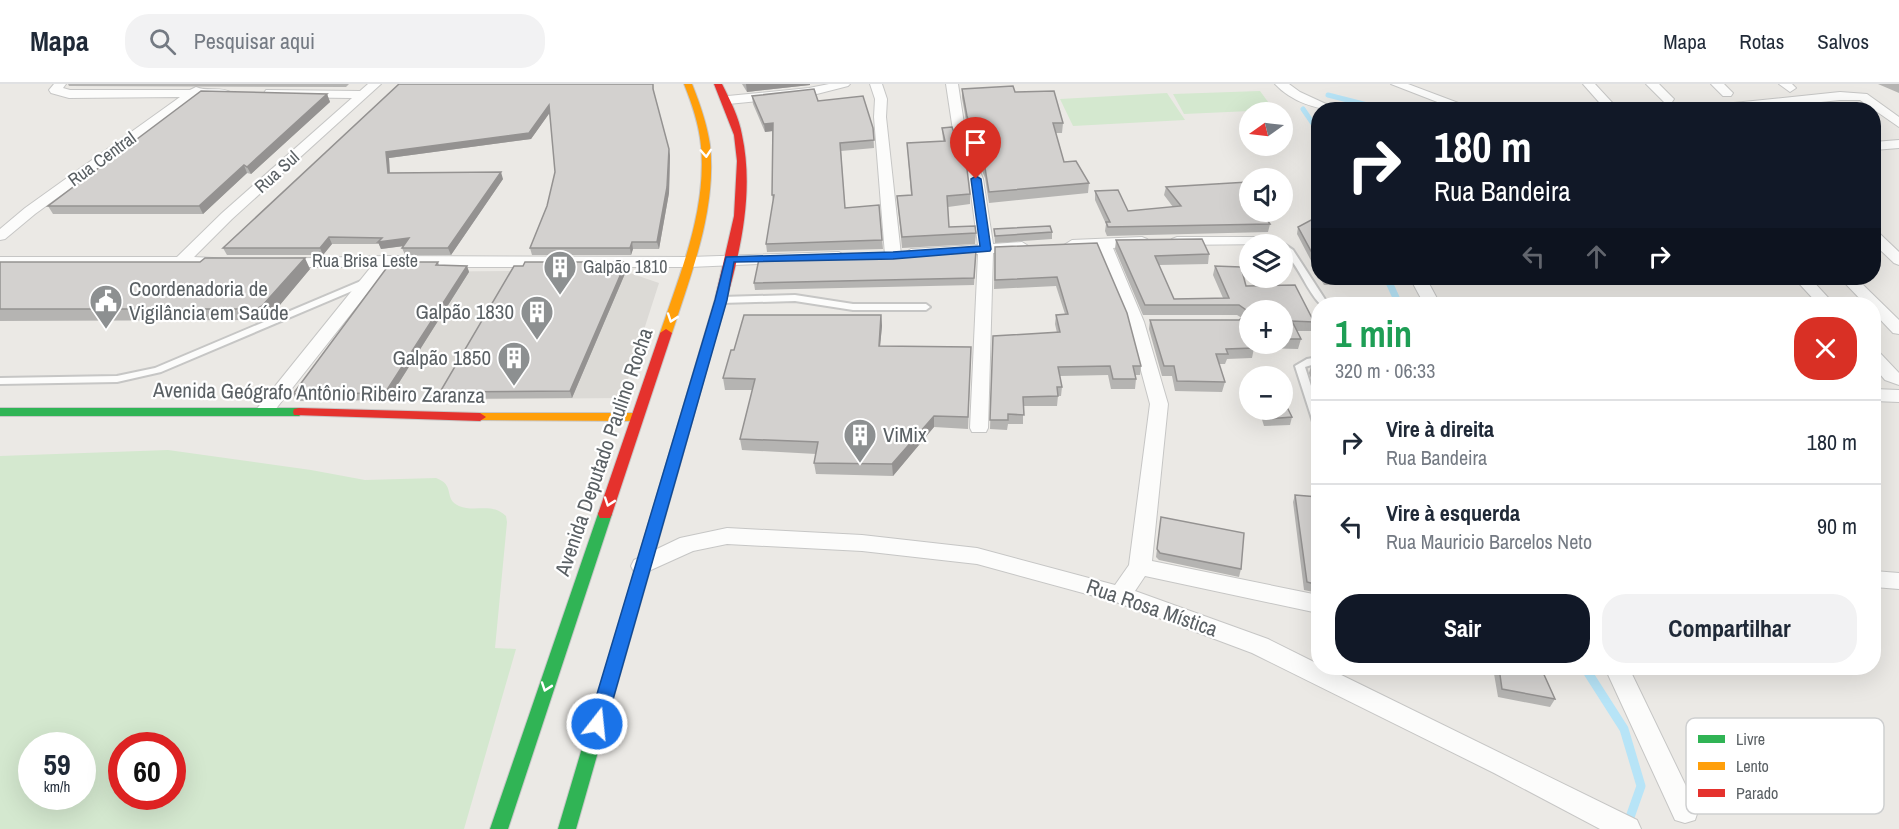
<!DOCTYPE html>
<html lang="pt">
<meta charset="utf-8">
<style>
:root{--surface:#fff;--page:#f2f2f3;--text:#1f2937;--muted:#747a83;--line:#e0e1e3;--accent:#111827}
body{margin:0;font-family:"Archivo Narrow",sans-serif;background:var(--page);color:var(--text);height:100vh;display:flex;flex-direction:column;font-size:22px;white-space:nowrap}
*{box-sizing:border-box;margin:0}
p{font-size:20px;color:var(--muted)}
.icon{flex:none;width:33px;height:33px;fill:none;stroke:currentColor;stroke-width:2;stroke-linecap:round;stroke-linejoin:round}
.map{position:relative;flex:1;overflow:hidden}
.panel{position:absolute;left:1311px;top:213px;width:570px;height:378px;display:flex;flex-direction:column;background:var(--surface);border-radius:24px;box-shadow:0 6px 24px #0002}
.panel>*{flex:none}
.hud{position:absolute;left:1311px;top:18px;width:570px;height:183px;border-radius:24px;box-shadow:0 6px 24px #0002;background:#111827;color:#fff;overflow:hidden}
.needle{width:39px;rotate:256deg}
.fabs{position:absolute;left:1239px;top:18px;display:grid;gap:12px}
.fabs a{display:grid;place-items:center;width:54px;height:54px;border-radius:50%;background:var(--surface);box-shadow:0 6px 24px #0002;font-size:30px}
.speed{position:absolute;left:18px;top:648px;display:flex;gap:12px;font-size:30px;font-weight:700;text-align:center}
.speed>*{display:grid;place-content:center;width:78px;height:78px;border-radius:50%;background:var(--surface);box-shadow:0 6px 24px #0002;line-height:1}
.speed small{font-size:15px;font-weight:400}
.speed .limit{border:9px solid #d22;background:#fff;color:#111}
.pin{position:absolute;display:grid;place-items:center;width:51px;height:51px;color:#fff;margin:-62px -26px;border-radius:50% 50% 50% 0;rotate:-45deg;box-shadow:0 0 6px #0007}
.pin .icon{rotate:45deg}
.me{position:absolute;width:66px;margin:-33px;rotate:16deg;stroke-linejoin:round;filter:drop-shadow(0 0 4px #0008)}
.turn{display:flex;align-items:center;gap:21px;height:126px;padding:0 24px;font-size:27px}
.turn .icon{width:78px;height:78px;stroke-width:2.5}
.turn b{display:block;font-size:42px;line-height:51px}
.lanes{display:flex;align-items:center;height:57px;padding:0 24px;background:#0003;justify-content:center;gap:30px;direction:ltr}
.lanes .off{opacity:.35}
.round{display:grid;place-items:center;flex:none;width:63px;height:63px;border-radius:24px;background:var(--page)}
.head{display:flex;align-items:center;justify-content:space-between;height:102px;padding:0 24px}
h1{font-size:36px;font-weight:700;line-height:45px;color:#1e9e55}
.primary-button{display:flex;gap:12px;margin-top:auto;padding:12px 24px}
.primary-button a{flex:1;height:69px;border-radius:24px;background:var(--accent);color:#fff;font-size:24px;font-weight:700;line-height:69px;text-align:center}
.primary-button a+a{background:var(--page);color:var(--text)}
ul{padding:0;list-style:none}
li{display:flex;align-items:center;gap:18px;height:84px;padding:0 24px;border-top:2px solid var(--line)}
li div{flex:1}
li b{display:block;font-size:22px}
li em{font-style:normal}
header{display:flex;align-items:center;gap:36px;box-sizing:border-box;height:84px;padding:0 30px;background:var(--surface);border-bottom:2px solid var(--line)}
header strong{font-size:28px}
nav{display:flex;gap:33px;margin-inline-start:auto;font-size:21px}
.search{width:420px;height:54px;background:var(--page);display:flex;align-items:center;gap:15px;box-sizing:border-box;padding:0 21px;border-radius:24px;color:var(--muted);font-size:22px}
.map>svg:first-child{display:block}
.industrial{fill:#dcdad6}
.green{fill:#d4e8cf;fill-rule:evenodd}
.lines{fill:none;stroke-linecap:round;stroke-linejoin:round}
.stream-far2{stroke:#b7e4f7;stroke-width:5}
.stream-far1{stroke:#b7e4f7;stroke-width:7}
.stream{stroke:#b7e4f7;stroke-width:9}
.lane-casing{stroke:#c6c6c5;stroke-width:4}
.street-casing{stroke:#c6c6c5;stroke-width:2}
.fast-casing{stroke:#c7c7c7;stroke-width:2}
.slow-casing{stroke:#c7c7c7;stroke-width:2}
.jam-casing{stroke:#c7c7c7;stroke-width:2}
.lane{fill:#fcfcfb;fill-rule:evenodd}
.street{fill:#fcfcfb;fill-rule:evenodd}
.fast{fill:#30b455;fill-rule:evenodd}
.slow{fill:#ff9f0a;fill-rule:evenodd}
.jam{fill:#e5322d;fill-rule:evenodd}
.wall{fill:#b5b4b2;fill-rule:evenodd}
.shaded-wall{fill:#949291}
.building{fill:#d3d1cf;stroke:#949291;stroke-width:1.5}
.oneway{stroke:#fff}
.route{fill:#1a73e8;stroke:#114b97;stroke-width:1.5}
.labels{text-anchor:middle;stroke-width:4.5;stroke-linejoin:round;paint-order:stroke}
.far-street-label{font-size:18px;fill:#5a6064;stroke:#fff}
.far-poi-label{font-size:18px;fill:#5a6064;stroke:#fff;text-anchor:start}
.poi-label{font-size:21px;fill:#5a6064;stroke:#fff;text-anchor:start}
.street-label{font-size:21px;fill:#5a6064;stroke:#fff}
.key{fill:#fff;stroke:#cecfd0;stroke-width:1.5}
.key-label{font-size:16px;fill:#5a6064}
</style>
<header>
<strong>Mapa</strong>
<div class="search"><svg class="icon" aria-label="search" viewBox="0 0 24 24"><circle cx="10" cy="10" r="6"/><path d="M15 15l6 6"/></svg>Pesquisar aqui</div>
<nav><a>Mapa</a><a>Rotas</a><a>Salvos</a></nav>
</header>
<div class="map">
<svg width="1899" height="745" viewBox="0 0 1899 745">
<rect width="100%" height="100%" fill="#ebe9e5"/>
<path class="industrial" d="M621,186l38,13 -37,115 -327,3 95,-129z"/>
<path class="green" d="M1260,7l14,19 -90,4 -11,-20z
M1167,9l18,27 -112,6 -13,-27z
M168,366l143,20 54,10 71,-2c20,7 7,21 23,28 16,7 32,-4 47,10l1,6 -12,126 21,1 -52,180h-464v-373zM32,662h50v50h-50zM122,662h50v50h-50z"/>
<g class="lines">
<path class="stream-far2" d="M1328,11l59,15
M1303,25l15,22"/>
<path class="stream-far1" d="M1387,194l12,26"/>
<path class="stream" d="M1585,584l39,61 17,57 -12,34"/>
<g class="lane-casing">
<path id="lane" d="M1271,155h6l16,11 35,54h-8c-15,-16 -21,-39 -38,-54v-6h-8l-4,-3z
M368,194l3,1v4l-210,89 -44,10 -117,2v-6l117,-2 38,-8z
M795,211l58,9h73l4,3 -4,3h-73l-58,-9 -74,2 -4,-3 4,-3z
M1318,273v6l-13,4 13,41v17l-5,-3 -18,-56 12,-7z"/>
</g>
<g class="street-casing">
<path id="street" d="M54,0h12l-3,4 7,2h120l6,-3c11,5 26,-1 36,6l-6,4h-30l-161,117 -30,25 -5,1v-11l25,-21 155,-111 -111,1 -18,-5 -2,-3z
M368,0h13l-149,135 -38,38 38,2 3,3 -3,3 -232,2v-10h177l45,-44 130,-115 -82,-1 -6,-4 2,-3 94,1z
M829,0h21l-2,2 -39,10 -81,8 -6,-4 6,-4 81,-8z
M870,0h12l5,15 -1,18 15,138 -8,5 -8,-5 -11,-138 1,-18z
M946,0h12l8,53 17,42 10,65 29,-2 8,5 -8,5 -29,1 -5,175 -2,4h-14l-2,-4 8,-174 -67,5 -8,-5 8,-5 67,-4 -9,-66 -15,-42z
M1275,0h14l11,8 39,18c-23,0 -48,-9 -64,-26z
M1391,0h17l69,26h-19z
M1583,0h12l24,26h-13z
M1646,0h13l15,15 -2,3h-8z
M1711,0h13l9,9 -2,3h-8z
M1779,0h13l4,4 -6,4z
M1840,8l27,2 32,23v10l-39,-27h-20l-96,10h-46l6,-4z
M1899,56v8l-25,2v-8z
M1874,148l5,1 20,19v13l-5,-2 -20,-19z
M1142,153l5,2 3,3 -3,3 -34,3 31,74 24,82 -16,157 166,34v18l-173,-37 -10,15 133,48 50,25v4h9l310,152 4,9h-41l-106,-56 -242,-120 -136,-51 -139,-38 -115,-13 -135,-7 -34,7 -51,23 -8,-2 -3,-6 3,-6 46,-22 47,-10 135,7 115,13 138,37 14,-20 21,-161 -22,-82 -30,-74 -26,2 -8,-5 8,-5z
M1177,153h97l7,4 -3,3 -106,1 -3,-3 3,-3z
M839,168l8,5 -3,3 -154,7h-302l-117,148h-14l-2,-4 116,-144h-90l-5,-2 -3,-3 3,-3 108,-3 306,1z
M1410,194h16l14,26h-16z
M1794,194h16l24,26h-16z
M1840,194h16l43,42v14l-6,-1 -19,-20v-9h-9z
M1874,268l6,1 19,20v12l-14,-5 -11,-13z
M1874,305l25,1v12l-25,-1z
M1874,487l25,2v16l-25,-2z
M1605,584h24l69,143 -3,9 -10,3 -10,-3z"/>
</g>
<g class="fast-casing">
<path id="fast" d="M0,324h299l6,4 -6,4h-299z
M673,376l7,5 -104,364h-18l108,-364z
M605,425l5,1 2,4 -104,315h-18l108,-315 2,-4z"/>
</g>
<g class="slow-casing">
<path id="slow" d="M684,0h8c8,20 15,40 18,61 7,64 -19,129 -38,188l-6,4 -6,-4c20,-59 47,-123 41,-187 -2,-22 -9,-42 -17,-62z
M480,329h158l6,4 -6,4 -163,-1 -1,-3 1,-3z"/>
</g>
<g class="jam-casing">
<path id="jam" d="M714,0h8c8,16 17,33 20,51 15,70 -9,144 -29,211 -11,40 -22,79 -33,119l-7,5 -7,-5 49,-166 19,-83 3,-55 -3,-26z
M666,245l6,4 -60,181 -2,4h-10l-2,-4 62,-181z
M299,324l181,5 6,4 -6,4 -186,-6 -1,-3 1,-3z"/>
</g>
<use href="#lane" class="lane"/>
<use href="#street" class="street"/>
<use href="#fast" class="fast"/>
<use href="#slow" class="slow"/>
<use href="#jam" class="jam"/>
</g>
<path class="wall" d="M68,0h281l-3,3 -277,-1z
M399,0h254l1,9 16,63 -1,37 -10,56h-26l-2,6h-99l-2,-7 17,-42 8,-34 -5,-60 -19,27 -142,19 1,15 113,6 -52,76h-46l-3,-7 1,-2 -22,3 -2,-5h-47l-9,11h-96l-4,-7z
M742,0h68v1l-63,7z
M1878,0h21v9z
M962,5l53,3 48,31 -1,10h-6l8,29 25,21 -1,10 -99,10 -4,-25 -17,-42v-7l-1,-3 -5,-28z
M327,10l3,8 -79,72 -4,-1 -44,41h-150l-5,-8z
M752,12l66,5 55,27 1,20 -33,3 4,57 34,-3 4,44 -116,3 -1,-8 7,-43 -1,-6v-64l-7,1 -12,-28z
M942,44l28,66v10l-22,3 1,20 27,6 -1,11 -73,4 -5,-52 14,-1 -4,-52 36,-2z
M1166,103l84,25 20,12 -2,8 -161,4 -2,-5 1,-7 -11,-24v-9l33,20 45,-4 -9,-12z
M1298,143l20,1v46l-21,-40z
M994,145l58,3v7l-57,4z
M1116,156l93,14 -1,10 -49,1 15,34 49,-1 -10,-23 2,-9 31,20 68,36 -3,9h-14l4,8 -3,10 -44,-1 -2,10 -25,1 -2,5h-6l6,18 -3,10 -47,-1 -3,-15h-10l-13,-47 1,-9h89l3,-2 -5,-3h-94l-28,-66zM1250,226h32v34h-32z
M1097,159l44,123 -1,9h-5l1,4 -1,10h-24l-3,-14 -48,1 2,11 -1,9h-3l-1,10h-34v18h-15l-1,6 -17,-1 3,-93 64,-3 -2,-9 1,-9 9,-1 -9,-28 -62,3 1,-42z
M976,166l-2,35 -219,5 -1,-7z
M0,178l310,7 -41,49 -7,2 -262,1z
M438,178l1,3 28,1 2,6 -81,128 -91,1 -4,-7z
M627,185l-55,129 -129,1 -3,-7z
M1320,194h29l-2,7h-23z
M881,231l1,11 -2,20 91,1 -3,82 -34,-2 -41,49 -77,-2 -2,-11 2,-9 -74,-4 -2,-11 13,-49h-28l-2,-12 11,-28z
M1313,275h5v38l-9,-24z
M1259,326h23l10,7 -2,8 -26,1z
M1295,411l23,2v96l-14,-3 -11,-88z
M1160,441l81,44 -2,8 -80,-17 -3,-3z
M1493,584h48l14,31 -5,8 -52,-10z"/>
<path class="shaded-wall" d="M746,0h64v1l-63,7z
M327,10l3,8 -79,72 -4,-7z
M549,21l2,6 -20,28 -142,19 1,22 -2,-7 -2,-21z
M773,39v8l-8,1 -1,-8z
M669,65l1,7 -1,37 -10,56 -2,-7z
M244,81l3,8 -44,41 -4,-8z
M501,88l2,7 -52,76 -3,-7z
M329,153l3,7 -9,11 -3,-7z
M409,154l3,7 -31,4 -3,-7z
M632,158l1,7 -2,6 -1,-7z
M305,174l5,11 -41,49 -7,2 -6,-11z
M626,178l1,7 -55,129 -2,-7z
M467,182l2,6 -81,128 -3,-7z
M881,231l1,11 -3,31v-11z
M934,332v11l-41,49 -1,-12z"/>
<path class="building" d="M399,0h254v5l16,60 -2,38 -10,55h-25l-2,6h-100l17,-42 8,-34 -6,-67 -20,28 -143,19 2,21 113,-1 -53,76h-46l7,-10 -31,4 4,-4 -53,-1 -9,11h-97z
M1013,2l2,6 39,-1 9,32h-10l11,39 12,-1 13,22 -100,9 -4,-24 -17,-41h3l-4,-11 -5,-27z
M814,5l4,12 45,-5 10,32 1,12 -34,3 5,65 34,-3 3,35 -116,4 8,-49h-2l1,-72 -9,1 -12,-28z
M201,7l126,3 -80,73 -3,-2 -45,41h-151z
M952,43l15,42 3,25 -23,2 2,31 26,-1 1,7 -74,4 -5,-41 15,-1 -5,-52 38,-2 -3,-13z
M1248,98l2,4v26h12l8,12 -162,3 -2,-5h4l-15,-31 23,-1 10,21 53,-5 -15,-19z
M1313,135l5,9v36l-20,-37z
M1050,142l2,6 -57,4 -1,-7z
M1202,155l7,15 -54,2 19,43 55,-1 -14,-32 26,1 5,19 49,-1 19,37 -22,-1 9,18h-19v-29h-32v34h2l2,4 -28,1 2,5h-12l9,28 -48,-1 -3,-15h-10l-14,-46h89l10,-8 -10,-7h-94l-29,-65z
M1097,159l30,70 14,53h-8l3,13h-23l-3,-13 -52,1 4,20h-5l1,9 -35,1 1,18 -16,-1v6h-18l3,-84 67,-4 -4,-17 12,-1 -11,-37 -62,3v-33z
M976,166l-2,28 -220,5 5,-24z
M205,174h100l-43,48 -6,3h-256v-47h200z
M391,178h47l-2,3 31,1 -82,127 -92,1z
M525,178h101l-56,129 -130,1 74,-126h9z
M744,231h137l-2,31 92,1 -3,70 -34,-1 -42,48 -78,-1 4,-21 -78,-3 15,-60 -32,-1 8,-28h3z
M1313,275h5v13z
M1282,313l10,20 -26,2 -3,-9h19z
M1295,411l23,2v88l-11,-3z
M1161,433l83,16 -3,36 -81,-16 -3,-4z
M1499,584h42l14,31 -53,-10z"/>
<defs><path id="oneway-chevron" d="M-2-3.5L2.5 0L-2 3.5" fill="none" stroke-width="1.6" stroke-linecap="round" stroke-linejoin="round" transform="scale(1.5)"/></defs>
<g class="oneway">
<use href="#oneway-chevron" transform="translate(706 69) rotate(86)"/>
<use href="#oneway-chevron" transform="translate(672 234) rotate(109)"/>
<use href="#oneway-chevron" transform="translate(609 418) rotate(109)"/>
<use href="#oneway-chevron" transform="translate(546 603) rotate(109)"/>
</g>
<path class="route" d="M976,92l5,3 10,70 -1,2 -97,8 -159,3 -7,38 -121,424 -3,6 -6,2 -6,-2 -3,-6 127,-424 11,-43 167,-5 87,-6 -9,-67z"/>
<defs>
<g id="building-pin" transform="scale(1.725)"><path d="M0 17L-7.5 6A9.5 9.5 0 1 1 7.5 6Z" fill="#8d9091" stroke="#fff"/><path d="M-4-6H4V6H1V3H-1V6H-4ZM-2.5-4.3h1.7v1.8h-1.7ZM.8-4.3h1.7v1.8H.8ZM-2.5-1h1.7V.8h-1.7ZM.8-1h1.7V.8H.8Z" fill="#fff"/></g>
<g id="civic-pin" transform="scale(1.725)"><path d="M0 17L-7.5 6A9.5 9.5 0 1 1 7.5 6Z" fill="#8d9091" stroke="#fff"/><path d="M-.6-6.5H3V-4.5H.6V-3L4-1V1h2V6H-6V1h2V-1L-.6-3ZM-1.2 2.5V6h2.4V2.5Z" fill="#fff"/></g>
</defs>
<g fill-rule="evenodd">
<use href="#building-pin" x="560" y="183"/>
<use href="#civic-pin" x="106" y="217"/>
<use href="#building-pin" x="537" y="228"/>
<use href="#building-pin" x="514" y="274"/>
<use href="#building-pin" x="860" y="351"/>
</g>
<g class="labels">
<g class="far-street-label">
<text transform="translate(102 75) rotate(-36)" y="6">Rua Central</text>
<text transform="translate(277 88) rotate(-42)" y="6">Rua Sul</text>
<text x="365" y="183">Rua Brisa Leste</text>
</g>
<g class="far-poi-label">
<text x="583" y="189">Galpão 1810</text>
</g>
<g class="poi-label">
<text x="129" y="212">Coordenadoria de<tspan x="129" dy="24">Vigilância em Saúde</tspan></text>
<text x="514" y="235" text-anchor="end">Galpão 1830</text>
<text x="491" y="281" text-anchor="end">Galpão 1850</text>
<text x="883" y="358">ViMix</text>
</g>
<g class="street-label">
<text transform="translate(319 309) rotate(1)" y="7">Avenida Geógrafo Antônio Ribeiro Zaranza</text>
<text transform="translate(604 368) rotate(-71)" y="7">Avenida Deputado Paulino Rocha</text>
<text transform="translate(1152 524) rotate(19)" y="7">Rua Rosa Mística</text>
</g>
</g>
<rect x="1686" y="634" width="198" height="96" rx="9" class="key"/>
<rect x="1698" y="651" width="27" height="8" fill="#30b455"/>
<rect x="1698" y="678" width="27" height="8" fill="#ff9f0a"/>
<rect x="1698" y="705" width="27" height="8" fill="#e5322d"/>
<g class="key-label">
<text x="1736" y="661">Livre</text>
<text x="1736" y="688">Lento</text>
<text x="1736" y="715">Parado</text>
</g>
</svg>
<div class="fabs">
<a><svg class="needle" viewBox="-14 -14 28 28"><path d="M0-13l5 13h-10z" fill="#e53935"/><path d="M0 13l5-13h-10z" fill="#747a83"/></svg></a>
<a><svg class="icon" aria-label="sound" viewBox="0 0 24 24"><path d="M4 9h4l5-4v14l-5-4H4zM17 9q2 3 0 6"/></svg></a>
<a><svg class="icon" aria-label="layers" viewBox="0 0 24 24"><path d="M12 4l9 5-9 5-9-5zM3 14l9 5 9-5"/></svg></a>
<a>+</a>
<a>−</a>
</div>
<div class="speed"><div>59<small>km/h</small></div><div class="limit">60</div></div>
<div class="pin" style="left:976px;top:95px;background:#d93025"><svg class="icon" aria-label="arrive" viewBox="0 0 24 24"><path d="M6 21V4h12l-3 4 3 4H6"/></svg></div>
<svg class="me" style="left:597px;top:640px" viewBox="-20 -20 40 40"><circle r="17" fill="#1a73e8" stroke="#fff" stroke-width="3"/><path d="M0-11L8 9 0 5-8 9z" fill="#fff"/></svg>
<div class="hud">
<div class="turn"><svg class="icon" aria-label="right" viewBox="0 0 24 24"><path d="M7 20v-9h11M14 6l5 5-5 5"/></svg><div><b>180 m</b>Rua Bandeira</div></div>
<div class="lanes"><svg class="icon off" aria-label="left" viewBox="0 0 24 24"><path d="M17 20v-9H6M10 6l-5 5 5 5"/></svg><svg class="icon off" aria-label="ahead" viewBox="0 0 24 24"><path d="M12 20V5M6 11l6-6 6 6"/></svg><svg class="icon" aria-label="right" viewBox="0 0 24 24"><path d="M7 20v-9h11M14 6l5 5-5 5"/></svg></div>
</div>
<section class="panel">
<div class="head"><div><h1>1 min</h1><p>320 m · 06:33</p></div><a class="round" style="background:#d93025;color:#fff"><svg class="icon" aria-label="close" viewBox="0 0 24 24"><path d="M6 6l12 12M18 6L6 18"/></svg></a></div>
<ul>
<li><svg class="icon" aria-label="right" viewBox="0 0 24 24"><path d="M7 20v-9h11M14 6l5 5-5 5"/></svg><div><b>Vire à direita</b><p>Rua Bandeira</p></div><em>180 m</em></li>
<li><svg class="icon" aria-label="left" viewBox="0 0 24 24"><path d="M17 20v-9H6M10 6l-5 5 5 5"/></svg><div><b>Vire à esquerda</b><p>Rua Mauricio Barcelos Neto</p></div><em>90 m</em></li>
</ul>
<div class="primary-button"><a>Sair</a><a>Compartilhar</a></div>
</section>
</div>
